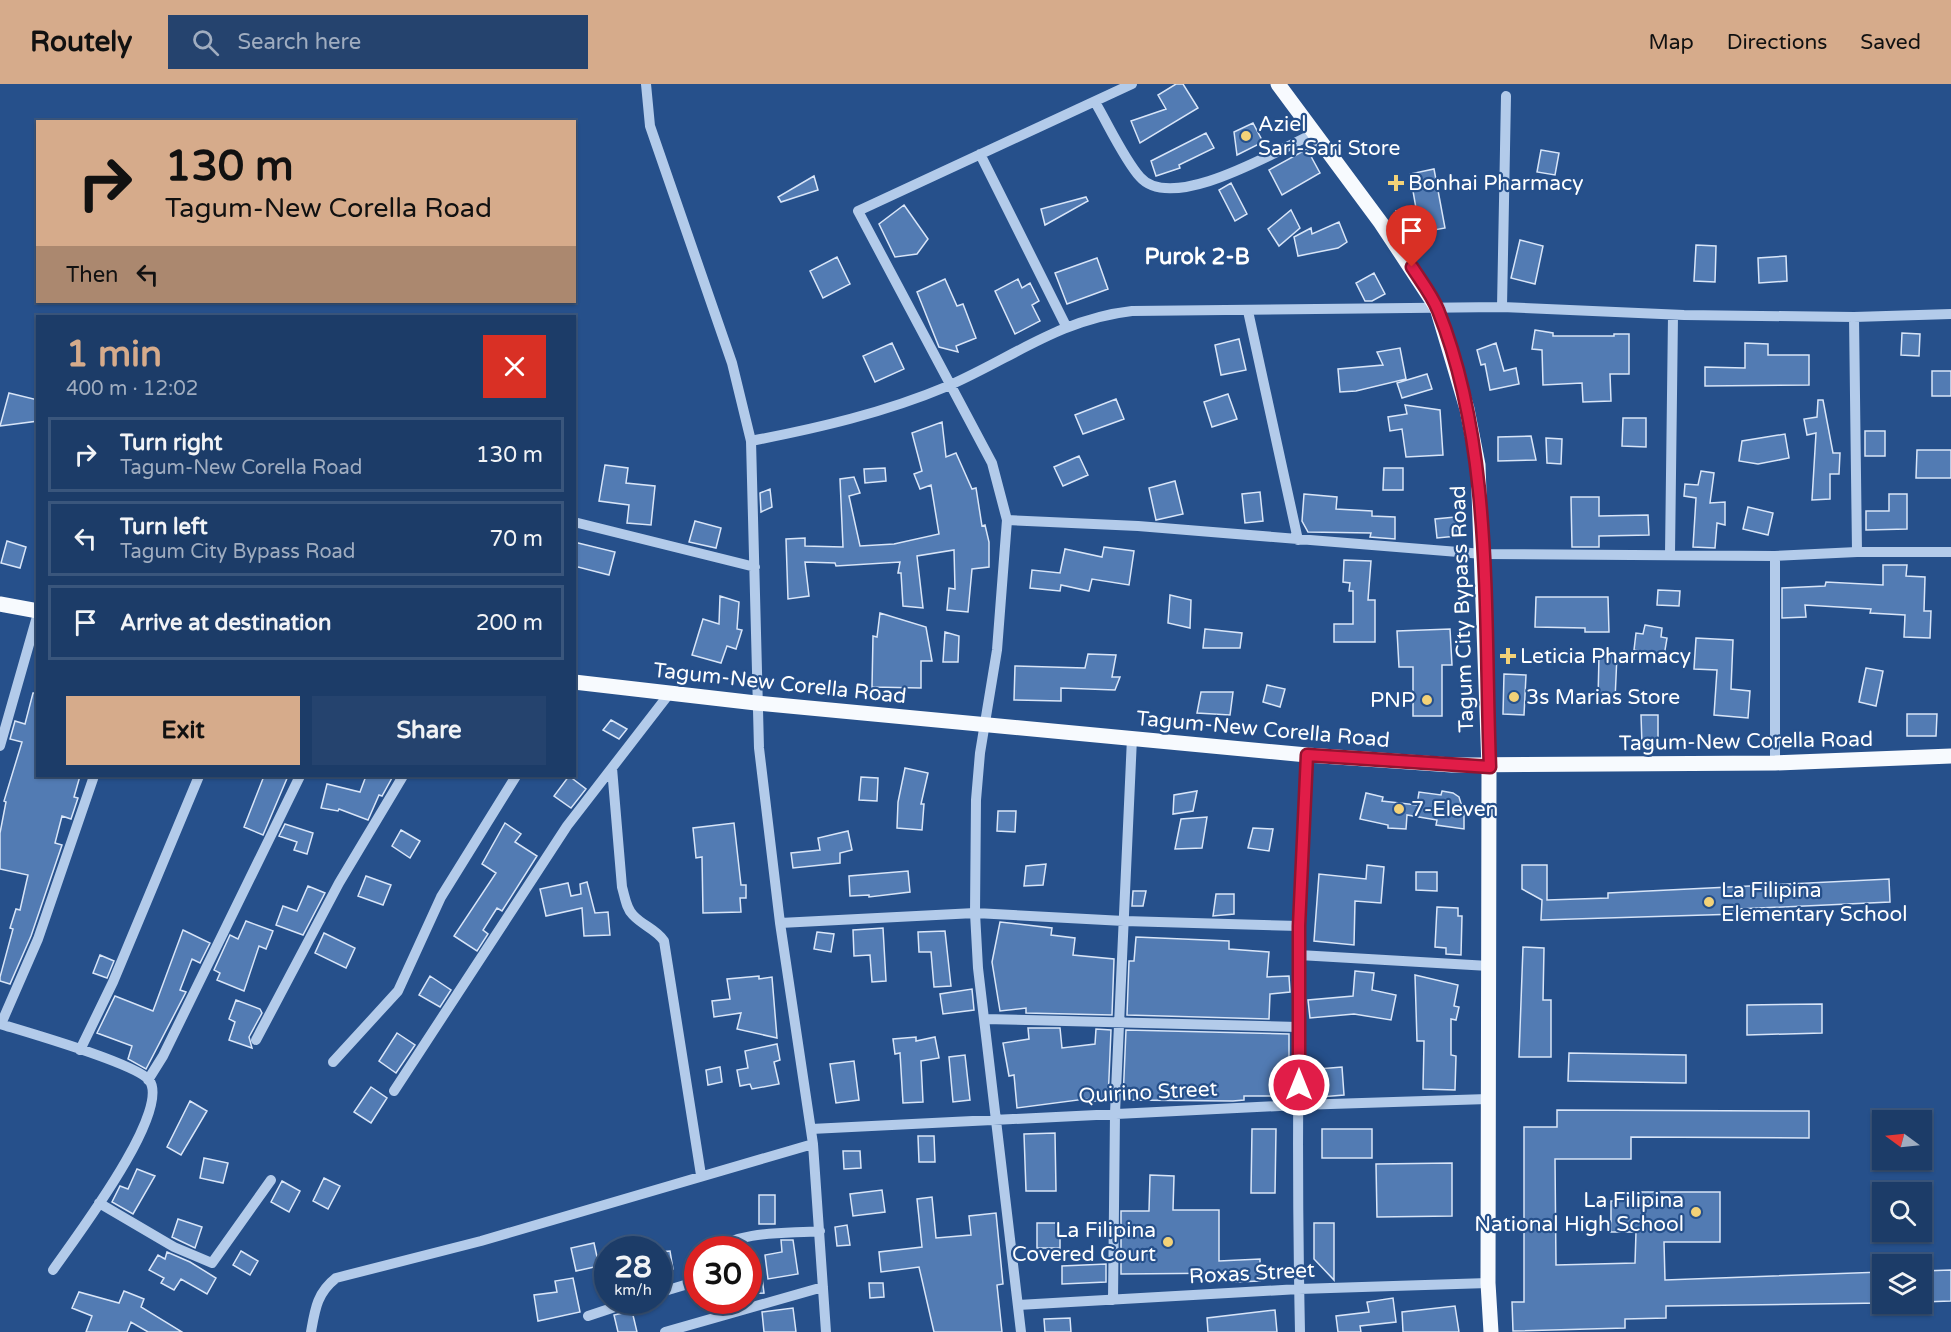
<!DOCTYPE html>
<meta charset="utf-8">
<style>
:root{--surface:#1c3c68;--page:#25436e;--text:#f1f3f6;--muted:#a0adc0;--line:#3a567c;--accent:#d6ab8b}
body{margin:0;font-family:"Varela Round",sans-serif;background:var(--page);color:var(--text);height:100vh;display:flex;flex-direction:column;font-size:22px;white-space:nowrap}
*{box-sizing:border-box;margin:0}
p{font-size:20px;color:var(--muted)}
.icon{flex:none;width:33px;height:33px;fill:none;stroke:currentColor;stroke-width:2;stroke-linecap:round;stroke-linejoin:round}
.map{position:relative;flex:1;overflow:hidden}
.details{position:absolute;left:36px;top:231px;width:540px;height:462px;display:flex;flex-direction:column;background:var(--surface);border-radius:0px;box-shadow:0 2px 4px #0004,0 0 0 2px var(--line)}
.details>*{flex:none}
.top-card{position:absolute;left:36px;top:36px;width:540px;height:183px;border-radius:0px;box-shadow:0 2px 4px #0004,0 0 0 2px var(--line);background:#d6ab8b;color:#111;overflow:hidden}
.needle{width:39px;rotate:285deg}
.fabs{position:absolute;left:1872px;top:1026px;display:grid;gap:12px}
.fabs a{display:grid;place-items:center;width:60px;height:60px;border-radius:0px;background:var(--surface);box-shadow:0 2px 4px #0004,0 0 0 2px var(--line);font-size:30px}
.speed{position:absolute;left:594px;top:1152px;display:flex;gap:12px;font-size:30px;font-weight:700;text-align:center}
.speed>*{display:grid;place-content:center;width:78px;height:78px;border-radius:50%;background:var(--surface);box-shadow:0 2px 4px #0004,0 0 0 2px var(--line);line-height:1}
.speed small{font-size:15px;font-weight:400}
.speed .limit{border:9px solid #d22;background:#fff;color:#111}
.pin{position:absolute;display:grid;place-items:center;width:51px;height:51px;color:#fff;margin:-62px -26px;border-radius:50% 50% 50% 0;rotate:-45deg;box-shadow:0 0 6px #0007}
.pin .icon{rotate:45deg}
.me{position:absolute;width:66px;margin:-33px;rotate:0deg;stroke-linejoin:round;filter:drop-shadow(0 0 4px #0008)}
.turn{display:flex;align-items:center;gap:21px;height:126px;padding:0 30px;font-size:27px}
.turn .icon{width:78px;height:78px;stroke-width:2.5}
.turn b{display:block;font-size:42px;line-height:51px}
.then{display:flex;align-items:center;height:57px;padding:0 30px;background:#0003;gap:12px;font-size:22px}
.round{display:grid;place-items:center;flex:none;width:63px;height:63px;border-radius:0px;background:var(--page)}
.overview{display:flex;align-items:center;justify-content:space-between;height:102px;padding:0 30px}
h1{font-size:36px;font-weight:700;line-height:45px;color:var(--accent)}
.button{display:flex;gap:12px;margin-top:auto;padding:12px 30px}
.button a{flex:1;height:69px;border-radius:0px;background:var(--accent);color:#111;font-size:24px;font-weight:700;line-height:69px;text-align:center}
.button a+a{background:var(--page);color:var(--text)}
ul{padding:0;list-style:none}
li{display:flex;align-items:center;gap:18px;height:75px;margin:0 12px 9px;padding:0 18px;border:3px solid var(--line);border-radius:0px}
li div{flex:1}
li b{display:block;font-size:22px}
li em{font-style:normal}
header{display:flex;align-items:center;gap:36px;box-sizing:border-box;height:84px;padding:0 30px;background:var(--accent);color:#111}
header strong{font-size:28px}
nav{display:flex;gap:33px;margin-inline-start:auto;font-size:21px}
.search{width:420px;height:54px;background:var(--page);display:flex;align-items:center;gap:15px;box-sizing:border-box;padding:0 21px;border-radius:0px;color:var(--muted);font-size:22px}
.map>svg:first-child{display:block}
.building{fill:#527bb3;stroke:#d8e5f8;stroke-width:1.5}
.lines{fill:none;stroke-linecap:round;stroke-linejoin:round}
.minor{stroke:#b3cbea;stroke-width:10}
.major{stroke:#f7fafe;stroke-width:15}
.route-casing{stroke:#92132f;stroke-width:15}
.route{stroke:#e11d48;stroke-width:10}
.poi-dot{fill:#f3d278;stroke:#26508b;stroke-width:2}
.labels{text-anchor:middle;stroke-width:4.5;stroke-linejoin:round;paint-order:stroke}
.poi-label{font-size:21px;fill:#fff;stroke:#26508b;text-anchor:start}
.street-label{font-size:21px;fill:#fff;stroke:#26508b}
.neighbourhood-label{font-size:22px;font-weight:bold;fill:#fff;stroke:#26508b}
</style>
<header>
<strong>Routely</strong>
<div class="search"><svg class="icon" aria-label="search" viewBox="0 0 24 24"><circle cx="10" cy="10" r="6"/><path d="M15 15l6 6"/></svg>Search here</div>
<nav><a>Map</a><a>Directions</a><a>Saved</a></nav>
</header>
<div class="map">
<svg width="1951" height="1248" viewBox="0 0 1951 1248">
<rect width="100%" height="100%" fill="#26508b"/>
<path class="building" d="M1176,0h7l15,24 -58,35 -9,-22 35,-12 -8,-14z
M1253,39l10,19 -26,13 -3,-23z
M1206,49l8,15 -35,17 1,3 -24,8 -5,-15z
M1307,65l13,24 -38,22 -13,-25z
M1541,66l18,3 -4,22 -18,-3z
M1434,85l11,59 -37,7 -12,-24 20,-3 -6,-34z
M814,92l4,14 -37,12 -3,-5z
M1231,99l16,31 -12,7 -16,-31z
M1086,113l2,4 -43,24 -4,-16z
M904,121l24,34 -11,15 -22,3 -16,-33z
M1291,126l9,18 -21,18 -11,-17z
M1339,138l8,20 -9,6 -40,8 -4,-19 17,-9 1,6z
M1520,156l23,6 -8,38 -24,-6z
M1696,161l20,1 -1,36 -21,-1z
M1786,172l1,25 -28,2 -1,-25z
M837,173l13,27 -27,14 -13,-27z
M1097,174l11,31 -41,15 -12,-31z
M1374,189l11,21 -13,7h-7l-9,-18z
M945,195l12,27 6,-2 13,34 -20,8 2,6 -19,-5 -22,-55z
M1018,195l4,9 8,-5 9,18 -7,4 8,16 -25,13 -20,-43z
M1535,246l18,3v3h61v-2h15v40h-19l1,27 -28,1 -1,-19 -39,2 -1,-35 -10,-1z
M1902,249l18,1 -1,22 -18,-1z
M1239,255l7,31 -25,5 -6,-30z
M892,259l12,26 -29,13 -12,-26z
M1496,259l8,28 12,-3 3,16 -29,6 -5,-26 -4,1 -4,-15z
M1745,259l23,1v11h41v30l-104,1v-19l40,1z
M1400,264l6,31 -50,12 -16,1 -2,-23 45,-4 -6,-13z
M1932,287h19v25h-19z
M1427,290l5,15 -30,9 -5,-15z
M9,309l29,7v21l-38,5z
M1228,310l9,25 -25,8 -8,-25z
M1116,315l8,20 -41,15 -8,-19z
M1818,316h5l10,53h7l-1,21h-9v25l-18,1 4,-67 -9,2 -3,-16 13,-2z
M1405,321l35,5 3,45 -37,2 -4,-28 -12,2 -2,-14 19,-3z
M1623,334h23v29l-24,-1z
M942,338l4,35 10,-4 16,36 4,-1 6,38 3,-1 4,17v25l-17,2 -4,43 -21,-2 2,-22 6,1 -1,-39 -37,6 6,52 -20,-2 -2,-33h-3l2,-11 -64,4 -1,-3 -30,-1 4,34 -21,3 -2,-60 19,-1v8l38,1 -3,-68 14,-2 6,16 -11,3 11,50 34,-2 45,-10 -8,-49 -11,4 -6,-15 8,-3 -10,-38z
M1865,347h20v25h-20z
M1785,350l4,24 -31,6 -19,-3 3,-20z
M1531,352l5,24 -38,1v-24z
M1546,354l16,1 -1,25 -14,-1z
M1917,366h34v28h-35z
M1079,372l9,19 -25,11 -9,-19z
M605,381l23,3 -2,15 29,3 -4,39 -24,-2 2,-18 -30,-4z
M885,384l1,13 -21,2 -1,-14z
M1384,384h19v22h-20z
M1701,387l13,2 -4,30 15,-1v23l-8,-2 -2,25 -22,-1 3,-49 -12,-2 1,-12 13,1z
M1175,397l8,33 -27,6 -7,-32z
M770,405l2,18 -11,5 -1,-19z
M1260,408l3,29 -18,2 -3,-29z
M1304,410l33,3 -1,12 36,2v5l23,1v22l-25,-2 1,-4 -63,-1 -6,-11z
M1889,410h18v35l-41,1v-19h23z
M1571,413h28v19l49,-1 1,20 -50,1v11h-27z
M1748,423l25,6 -5,22 -25,-6z
M1455,433l2,19 -20,2 -2,-19z
M695,437l26,7 -5,20 -27,-6z
M7,457l19,6 -6,21 -19,-5z
M574,458l41,10 -6,23 -35,-9z
M1104,463l30,4 -5,34 -37,-6 -3,12 -28,-6 -1,6 -30,-3 2,-18 28,3 5,-24 37,8z
M1344,476l27,1 -3,39h7v42h-41v-18h19v-33h-4l1,-8 -7,-1z
M1883,481h24l-1,11 19,1 -1,34h7l-1,27 -26,-1 1,-22 -35,-2 1,-4 -66,-4 1,12 -24,1v-30l43,-2 1,-4 57,3z
M1658,506l22,1 -1,15 -22,-1z
M1170,511l21,5 -1,28 -22,-5z
M720,512l19,6 -2,27 5,1 -6,19 -9,-3 -6,17 -29,-8 11,-36 16,5z
M1536,513h72l1,35h-24v-4l-50,-1z
M880,529l46,14 6,34h-11v27l-49,-1 1,-51 4,1z
M1645,541l17,3 -1,9 6,1 -3,18 -30,-6 2,-17 7,1z
M1205,545l37,4 -2,15h-37z
M1450,545l2,36h-10v51h-29v-49h-14l-2,-36z
M945,548l14,4 -1,26h-15z
M1696,554l37,2 -2,49 19,2 -2,27 -34,-3 3,-45 -23,-1z
M1088,570l28,1 -4,22h8l-5,13 -54,-2v13l-47,-1 1,-34 70,2z
M1599,571h18l-2,45h-17z
M1866,584l17,3 -7,35 -17,-4z
M1504,590l22,1 -2,40 -21,-1z
M1267,601l18,4 -5,18 -17,-5z
M1201,608h32l-3,23 -33,-2z
M33,609h5v83h42l-6,21 4,1 -7,21 -9,-3 -7,27 7,2 -31,91 -21,48 -10,-3v-4l13,-48 -3,-1 6,-19 4,1 8,-35 -28,-6v-36l6,-31 -2,-1 18,-59 -12,-3 5,-18 10,3z
M1907,630h30l-1,22h-29z
M1641,631h17v30h-16z
M611,636l16,9 -8,10 -16,-9z
M905,684l23,5 -7,31h3l-2,26 -25,-2 1,-26z
M264,692h24l-25,59 -19,-8z
M366,692h27l-11,20 -3,-1 -11,25 -29,-11 -1,2 -17,-3 6,-24 33,8z
M569,692l17,13 -15,19 -17,-12z
M861,693l17,1 -1,23 -18,-1z
M1197,707l-4,20 -20,3 1,-19z
M1442,707l11,2 6,4 5,16v16l-28,-4 1,-5 -30,-5 -1,14 -18,-1v-3l-28,-6 6,-26 17,4 -1,4 35,4 2,-13 22,3z
M998,727h18l-1,21 -18,-1z
M1207,733l-5,31 -27,1 6,-30z
M505,739l16,11 -6,8 22,14 -35,55 -5,-3 -14,22 5,4 -11,17 -23,-15 42,-63 -14,-9z
M734,739l7,62h5v13h-6l1,14 -38,1 -1,-56 -6,1 -3,-30z
M285,740l28,9 -6,21 -13,-4 3,-8 -18,-6z
M1253,744l20,1 -4,22 -21,-3z
M401,746l19,11 -10,17 -18,-12z
M848,747l4,19 -12,3v10l-47,5 -2,-15 29,-3 -2,-12z
M1046,780l-3,21 -19,1 2,-20z
M1367,781l17,2 -3,36 -26,-2 -1,44 -40,-4 5,-67 47,5z
M1522,781h25v35l61,-2v-5l281,-14 1,23 -152,7v5l-197,6 1,-20 -20,-11z
M908,787l2,21 -41,5v-2l-19,1 -1,-20z
M1416,788h21v19l-21,-1z
M366,792l25,9 -8,20 -25,-9z
M587,798l8,31 13,-1 2,23 -26,1 -2,-28 -36,8 -6,-27 28,-6 3,13 10,-2 -1,-10z
M308,802l17,7 -22,42 -27,-10 7,-19 14,5z
M1133,807h13l-3,15h-11z
M1216,810h18v20l-21,2z
M1437,823l21,1v8h4l-1,39 -15,-1v-6l-11,-1z
M246,837l27,10 -7,18 -7,-3 -15,45 -27,-11 3,-7 -6,-3 16,-35 8,4z
M1000,838l52,6 -1,7 24,3 -2,17 41,4 -2,56 -86,-2v-5l-26,3 -8,-49z
M883,844l3,53 -14,1 -2,-27 -16,1 -1,-26z
M183,846l27,13 -10,20 -8,-4 -12,31 6,2 -40,77 -18,-10 4,-13 -35,-13 18,-37 38,15z
M945,847l6,55 -17,1 -3,-35h-12l-1,-20z
M817,848l17,2 -3,18 -17,-3z
M324,849l31,15 -9,20 -31,-15z
M1136,853l93,4v8l40,3 -2,25 22,-1 1,16 -20,2 -1,25 -142,-4 2,-54h5z
M1523,863l21,1 -1,52h8v57h-32z
M100,871l14,6 -7,17 -14,-5z
M1355,887l19,2 -2,17 24,5 -5,25 -37,-6 -44,4 -2,-18 45,-4z
M1415,891l43,10 -4,21 5,1 -3,13 -5,-1v36l5,1 -1,34 -32,-1 1,-48h-7z
M430,892l21,14 -11,17 -21,-12z
M759,892v3l13,-2 5,61 -40,-9 4,-16 -27,4 -2,-16 18,-2 -3,-20z
M972,905l2,21 -31,4 -3,-20z
M236,916l24,9 2,4 -13,24 3,11 -23,-8 6,-18 -6,-3z
M1822,920v29l-75,2v-30z
M1028,944h32l2,20 33,-4 1,-15 15,1 -3,71h-15v-3l-76,10 -3,-33 -5,1 -6,-33 26,-4z
M1126,946l163,4v62h-45v4l-11,1 -110,-1z
M397,949l18,12 -19,28 -17,-12z
M916,953v4l19,-4 4,21 -18,3 2,41 -20,1 -3,-50 -5,1 -2,-15z
M777,960l3,16 -6,2 5,22 -27,5 -2,-5 -10,2 -3,-16 11,-2 -3,-17z
M1569,969l117,2v28l-118,-2z
M965,971l5,45 -17,2 -4,-45z
M854,977l5,39 -23,3 -6,-39z
M720,983l2,15 -14,3 -2,-15z
M1342,983l2,28 -24,2 -2,-28z
M371,1003l16,11 -16,25 -17,-11z
M190,1017l17,10 -26,44 -14,-8z
M1557,1026l252,1v27l-178,-1v22h-76l1,106 79,-2 1,-31h-25v-31h24v-9h85v50h-56l1,38 217,-8v31l-216,3v12l-41,1v9l-112,3 -1,-29h12v-175h33z
M1252,1045h24l-1,64h-24z
M1322,1045h50v29h-50z
M1055,1049l1,58h-30l-2,-57z
M918,1052h16l1,26h-16z
M843,1067h17l1,17 -17,1z
M204,1074l24,5 -5,20 -23,-5z
M1452,1079v53l-75,1 -1,-53z
M137,1085l18,7 -22,38 -21,-12 8,-16 8,3z
M1150,1091l24,1 -1,34h46v51l41,-2v22l-25,1 -1,-9 -113,1v-63h28z
M324,1094l16,8 -12,23 -15,-8z
M282,1097l18,10 -11,21 -18,-10z
M882,1106l3,22 -32,4 -3,-22z
M759,1111h16v29h-16z
M932,1113l4,41 35,-3 -2,-19 27,-3 7,71 -6,1 5,47h-68l-15,-65 -38,5 -2,-20 43,-5 -5,-48z
M178,1135l24,8 -7,21 -23,-11z
M1037,1139h23v25h-23z
M1314,1139h20v57l-20,-21z
M847,1141l3,20 -13,1 -2,-19z
M781,1156h12l5,34 -30,5 -3,-24 17,-3z
M594,1159l5,23 -23,5 -5,-23z
M241,1167l17,10 -8,14 -17,-10z
M670,1167l3,18 -15,2v-19z
M167,1168l23,10 26,16 -9,16 -26,-15 -7,11 -13,-7 3,-5 -15,-8 9,-15 7,4z
M1106,1180v18l-44,2v-18z
M761,1185l3,24 -16,1v-24z
M1951,1186v31l-29,1v-31z
M573,1194l7,34 -42,9 -4,-26 23,-3 -2,-11z
M869,1199h14l1,14 -14,1z
M124,1207l20,8 -3,8 41,25h-34l-17,-10 -4,10h-41l6,-16 -20,-8 7,-16 40,11z
M1393,1214l3,24 -36,4 1,6h-23l-2,-16 33,-4 -2,-10z
M1455,1222l4,26h-56l-1,-20z
M793,1224l3,24h-32l-2,-20z
M1275,1226l2,22h-69l-1,-14z
M632,1227l5,21h-19l-4,-17z
M1070,1234l1,14h-26l-1,-13z"/>
<g class="lines">
<path class="minor" d="M646,0l4,42 82,237 19,78 8,307 21,175 33,221 13,188
M1095,18c13,22 29,57 45,75 32,37 138,-27 173,-43
M980,70l86,172
M1502,223l4,-211
M1248,227l50,229
M1854,233l3,235
M751,357c67,-13 133,-28 197,-55 64,-28 112,-67 184,-75l370,-4 182,8 170,2 97,-3
M1007,436l131,6 345,28 292,2 82,-4h94
M574,438l181,45
M1670,470l3,-239
M1775,472v207
M0,662l38,-133
M612,684l10,119c3,10 4,21 11,28 10,11 23,14 31,26l37,234
M780,839l195,-10 149,8 175,5
M1299,871l190,11
M985,935l313,8
M0,940c26,8 135,39 149,56 24,30 -76,161 -96,190
M1,940l37,-85 56,-163
M256,956l83,-157 64,-107
M80,966l33,-68 86,-206
M333,978l65,-71 43,-94 75,-121
M148,996l15,-24 137,-280
M394,1007l173,-265 102,-132
M811,1045l488,-24 189,-6
M99,1119l75,44 38,16 59,-83
M715,1166c26,-20 73,-16 105,-19
M658,1209l40,-12
M1113,1216l2,-187 17,-375
M1018,1221l281,-16 189,-6
M588,1232l48,-16
M311,1248c4,-23 6,-39 25,-54l145,-37 332,-97
M665,1248l158,-45
M1021,1248l-43,-364 -3,-55 1,-113 4,-47 17,-103 10,-130 -15,-57 -134,-252 274,-127
M1300,1248c-4,-193 -2,-385 7,-577"/>
<path class="major" d="M1278,0l103,139 56,85 30,101 11,56 11,302 -1,516 3,49
M0,520l38,7
M574,598l182,21 551,52 145,10 323,-2 176,-7"/>
</g>
<g class="lines">
<g class="route-casing">
<path id="route" d="M1299,1001v-159l8,-171 183,12c-6,-148 4,-318 -52,-457 -6,-15 -17,-29 -26,-43"/>
</g>
<use href="#route" class="route"/>
</g>
<g class="poi-dot">
<circle cx="1246" cy="52" r="6"/>
<path d="M1393 90h6v6h6v6h-6v6h-6v-6h-6v-6h6z"/>
<path d="M1505 563h6v6h6v6h-6v6h-6v-6h-6v-6h6z"/>
<circle cx="1514" cy="613" r="6"/>
<circle cx="1427" cy="616" r="6"/>
<circle cx="1399" cy="725" r="6"/>
<circle cx="1709" cy="818" r="6"/>
<circle cx="1696" cy="1128" r="6"/>
<circle cx="1168" cy="1158" r="6"/>
</g>
<g class="labels">
<g class="poi-label">
<text x="1258" y="47">Aziel<tspan x="1258" dy="24">Sari-Sari Store</tspan></text>
<text x="1408" y="106">Bonhai Pharmacy</text>
<text x="1520" y="579">Leticia Pharmacy</text>
<text x="1526" y="620">3s Marias Store</text>
<text x="1415" y="623" text-anchor="end">PNP</text>
<text x="1411" y="732">7-Eleven</text>
<text x="1721" y="813">La Filipina<tspan x="1721" dy="24">Elementary School</tspan></text>
<text x="1684" y="1123" text-anchor="end">La Filipina<tspan x="1684" dy="24">National High School</tspan></text>
<text x="1156" y="1153" text-anchor="end">La Filipina<tspan x="1156" dy="24">Covered Court</tspan></text>
</g>
<g class="street-label">
<text transform="translate(1462 525) rotate(-92)" y="7">Tagum City Bypass Road</text>
<text transform="translate(780 599) rotate(6)" y="7">Tagum-New Corella Road</text>
<text transform="translate(1263 645) rotate(5)" y="7">Tagum-New Corella Road</text>
<text transform="translate(1746 657) rotate(-1)" y="7">Tagum-New Corella Road</text>
<text transform="translate(1148 1008) rotate(-3)" y="7">Quirino Street</text>
<text transform="translate(1252 1189) rotate(-3)" y="7">Roxas Street</text>
</g>
<g class="neighbourhood-label">
<text x="1197" y="180">Purok 2-B</text>
</g>
</g>
</svg>
<div class="fabs">
<a><svg class="needle" viewBox="-14 -14 28 28"><path d="M0-13l5 13h-10z" fill="#e53935"/><path d="M0 13l5-13h-10z" fill="#a0adc0"/></svg></a>
<a><svg class="icon" aria-label="search" viewBox="0 0 24 24"><circle cx="10" cy="10" r="6"/><path d="M15 15l6 6"/></svg></a>
<a><svg class="icon" aria-label="layers" viewBox="0 0 24 24"><path d="M12 4l9 5-9 5-9-5zM3 14l9 5 9-5"/></svg></a>
</div>
<div class="speed"><div>28<small>km/h</small></div><div class="limit">30</div></div>
<div class="pin" style="left:1412px;top:183px;background:#d93025"><svg class="icon" aria-label="arrive" viewBox="0 0 24 24"><path d="M6 21V4h12l-3 4 3 4H6"/></svg></div>
<svg class="me" style="left:1299px;top:1001px" viewBox="-20 -20 40 40"><circle r="17" fill="#e11d48" stroke="#fff" stroke-width="3"/><path d="M0-11L8 9 0 5-8 9z" fill="#fff"/></svg>
<div class="top-card">
<div class="turn"><svg class="icon" aria-label="right" viewBox="0 0 24 24"><path d="M7 20v-9h11M14 6l5 5-5 5"/></svg><div><b>130 m</b>Tagum-New Corella Road</div></div>
<div class="then">Then<svg class="icon" aria-label="left" viewBox="0 0 24 24"><path d="M17 20v-9H6M10 6l-5 5 5 5"/></svg></div>
</div>
<section class="details">
<div class="overview"><div><h1>1 min</h1><p>400 m · 12:02</p></div><a class="round" style="background:#d93025;color:#fff"><svg class="icon" aria-label="close" viewBox="0 0 24 24"><path d="M6 6l12 12M18 6L6 18"/></svg></a></div>
<ul>
<li><svg class="icon" aria-label="right" viewBox="0 0 24 24"><path d="M7 20v-9h11M14 6l5 5-5 5"/></svg><div><b>Turn right</b><p>Tagum-New Corella Road</p></div><em>130 m</em></li>
<li><svg class="icon" aria-label="left" viewBox="0 0 24 24"><path d="M17 20v-9H6M10 6l-5 5 5 5"/></svg><div><b>Turn left</b><p>Tagum City Bypass Road</p></div><em>70 m</em></li>
<li><svg class="icon" aria-label="arrive" viewBox="0 0 24 24"><path d="M6 21V4h12l-3 4 3 4H6"/></svg><div><b>Arrive at destination</b></div><em>200 m</em></li>
</ul>
<div class="button"><a>Exit</a><a>Share</a></div>
</section>
</div>
